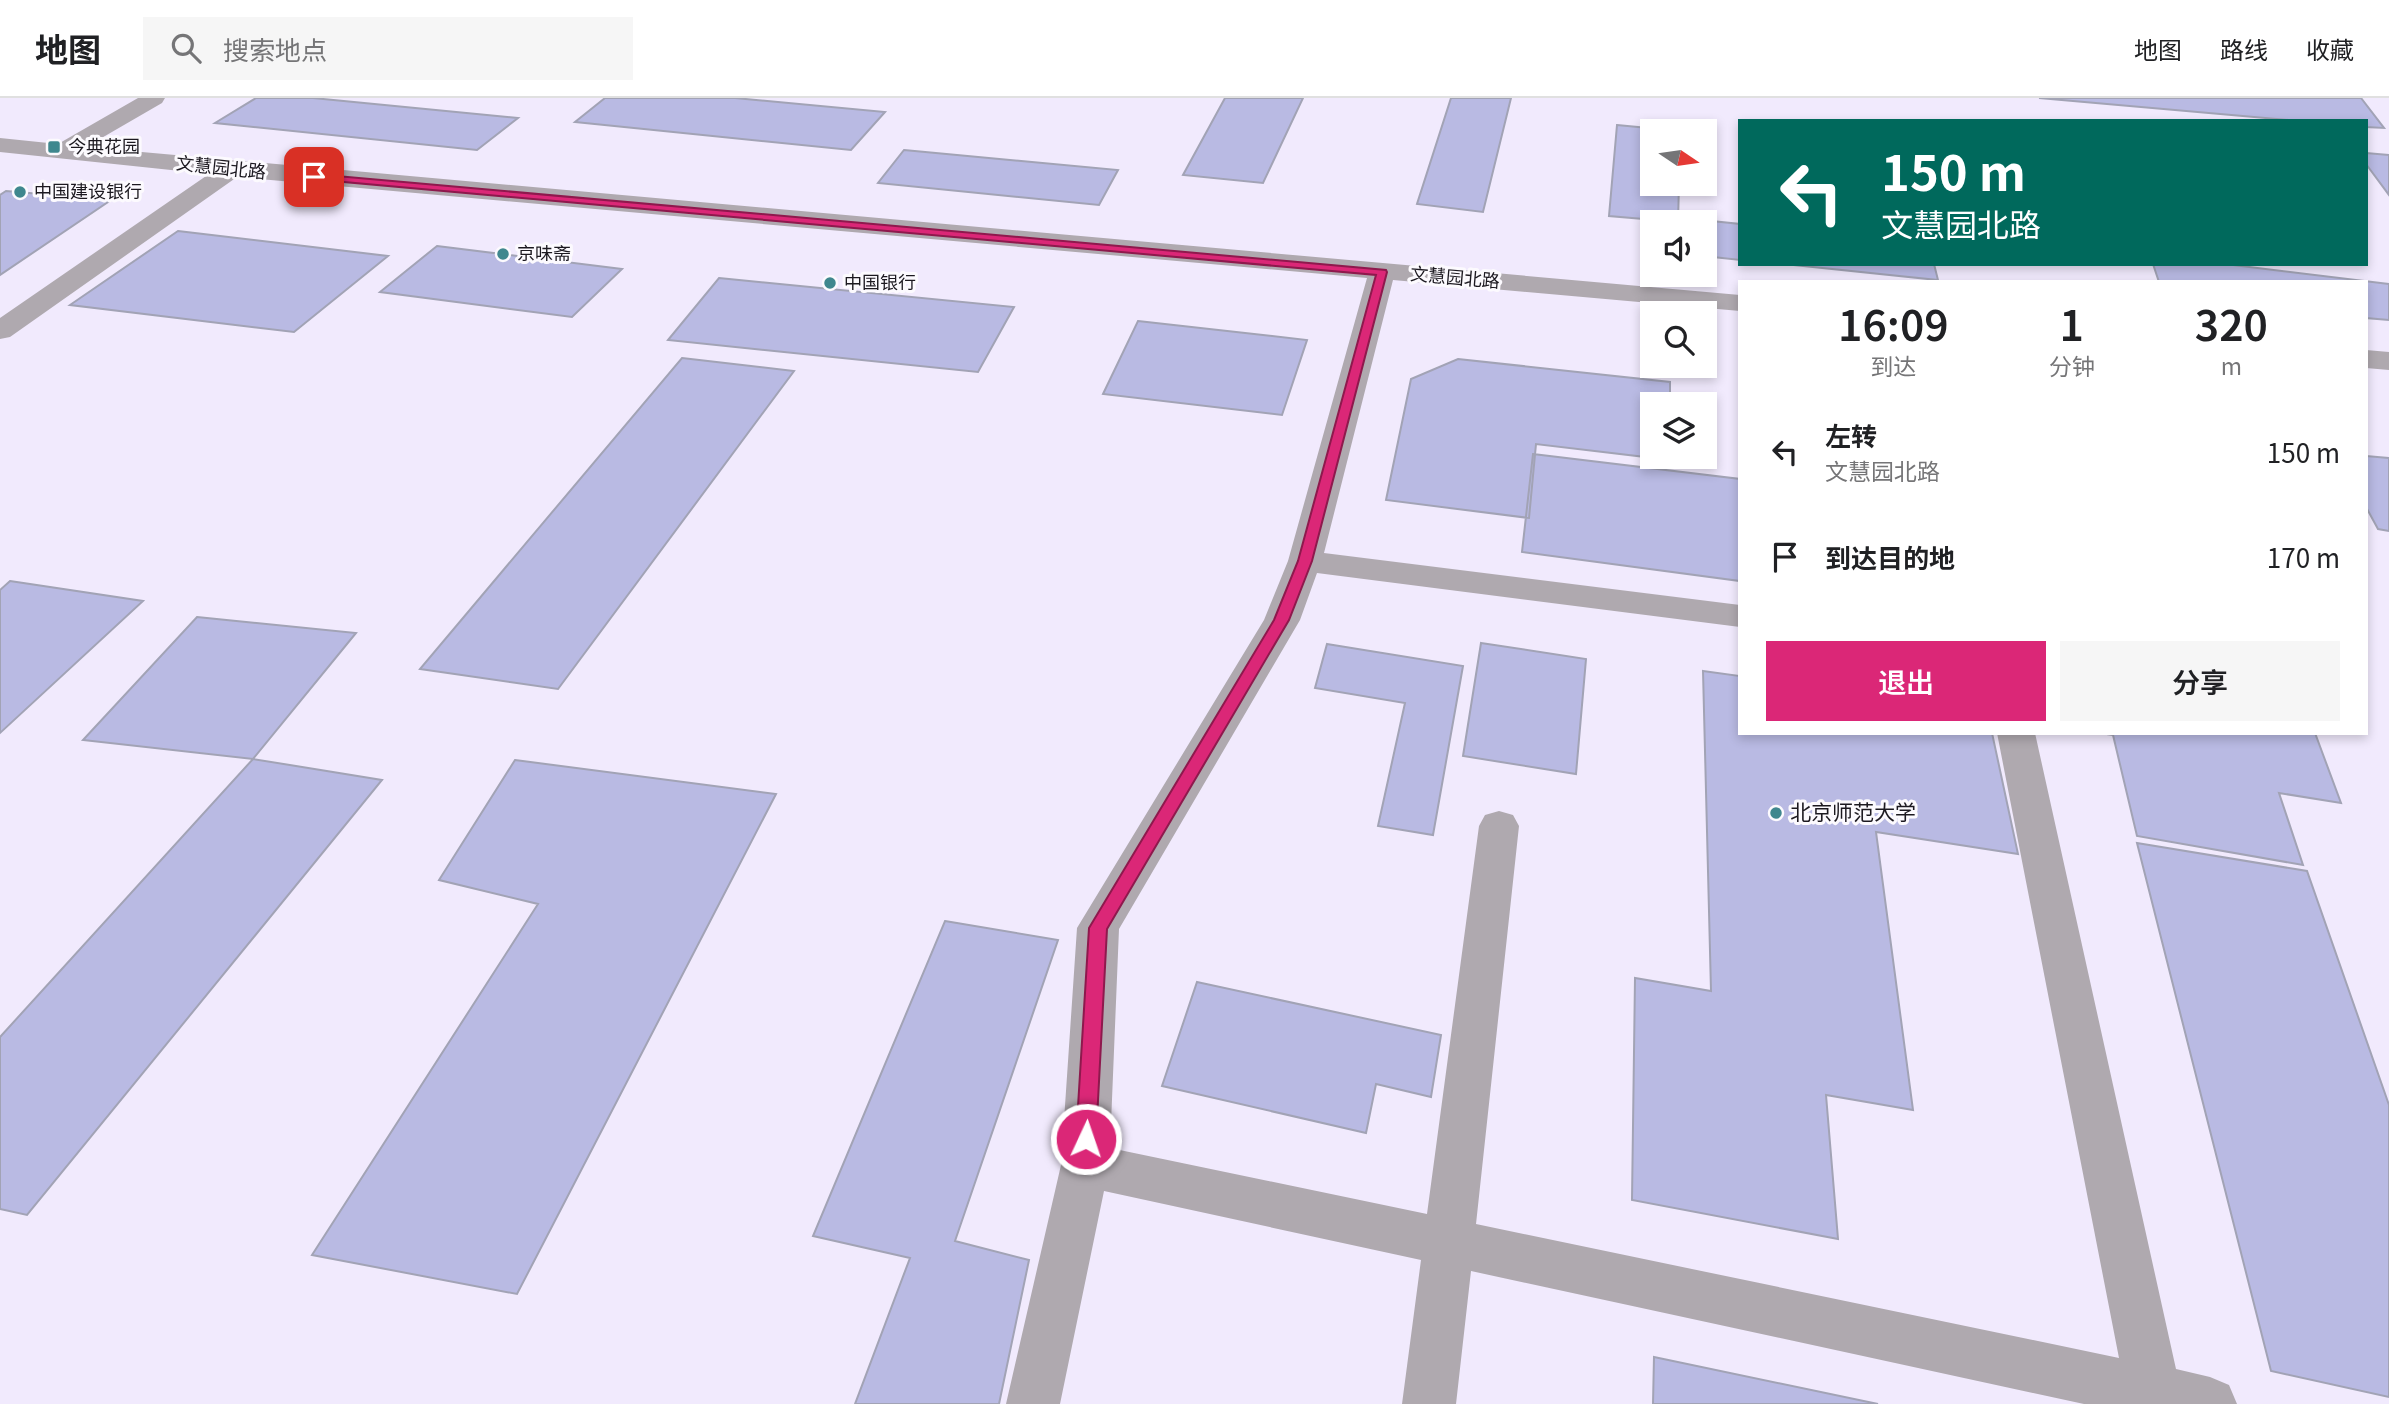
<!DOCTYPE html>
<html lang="zh">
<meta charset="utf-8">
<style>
:root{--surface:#fff;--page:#f6f6f6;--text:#202124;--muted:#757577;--line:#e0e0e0;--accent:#db2777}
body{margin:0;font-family:Georgia,"Noto Sans SC",serif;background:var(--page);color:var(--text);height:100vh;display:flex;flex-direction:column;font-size:26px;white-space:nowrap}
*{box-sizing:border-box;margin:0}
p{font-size:23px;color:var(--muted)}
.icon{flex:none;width:38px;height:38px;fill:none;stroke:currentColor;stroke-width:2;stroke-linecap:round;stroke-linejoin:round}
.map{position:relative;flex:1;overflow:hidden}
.details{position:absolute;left:1738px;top:182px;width:630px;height:455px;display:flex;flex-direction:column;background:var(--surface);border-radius:0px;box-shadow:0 4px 10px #0003}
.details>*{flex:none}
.hud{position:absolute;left:1738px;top:21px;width:630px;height:147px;border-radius:0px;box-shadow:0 4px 10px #0003;background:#00695c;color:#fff;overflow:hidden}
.needle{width:46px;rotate:103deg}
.controls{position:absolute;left:1640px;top:21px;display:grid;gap:14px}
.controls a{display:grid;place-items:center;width:77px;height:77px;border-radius:0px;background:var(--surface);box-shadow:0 4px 10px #0003;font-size:35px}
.pin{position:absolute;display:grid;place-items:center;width:60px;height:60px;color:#fff;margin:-30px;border-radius:14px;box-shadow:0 4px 10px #0006}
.me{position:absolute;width:77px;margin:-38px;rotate:3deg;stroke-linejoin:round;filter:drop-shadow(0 0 5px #0008)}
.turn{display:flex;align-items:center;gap:24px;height:147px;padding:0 28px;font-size:32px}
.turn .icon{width:91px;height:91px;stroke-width:2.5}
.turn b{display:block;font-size:49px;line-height:60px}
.eta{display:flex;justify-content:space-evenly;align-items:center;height:119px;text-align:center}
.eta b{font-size:42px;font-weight:600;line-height:49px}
.cta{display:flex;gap:14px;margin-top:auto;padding:14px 28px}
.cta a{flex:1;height:80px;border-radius:0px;background:var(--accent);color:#fff;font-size:28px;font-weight:600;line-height:80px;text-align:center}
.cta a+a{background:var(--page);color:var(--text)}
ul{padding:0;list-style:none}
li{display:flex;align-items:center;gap:21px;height:105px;padding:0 28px}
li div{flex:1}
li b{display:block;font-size:26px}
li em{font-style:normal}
header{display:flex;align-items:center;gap:42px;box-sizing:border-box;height:98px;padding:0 35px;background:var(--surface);border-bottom:2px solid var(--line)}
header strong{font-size:33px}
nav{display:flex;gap:38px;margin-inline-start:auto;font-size:24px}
.search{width:490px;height:63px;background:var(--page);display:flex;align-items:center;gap:18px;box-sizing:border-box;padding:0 24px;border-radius:0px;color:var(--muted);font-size:26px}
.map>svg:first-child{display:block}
.building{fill:#b9bae3;stroke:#a2a3b5;stroke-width:2}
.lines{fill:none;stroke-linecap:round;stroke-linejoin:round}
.minor{fill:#afa9af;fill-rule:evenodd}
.route{fill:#db2777;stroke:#8e194d;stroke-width:2}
.poi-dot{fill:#3f878e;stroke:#fcfafe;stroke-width:2.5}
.labels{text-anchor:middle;stroke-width:6;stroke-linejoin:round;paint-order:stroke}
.far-poi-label{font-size:18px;fill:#1c1920;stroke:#fcfafe;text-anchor:start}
.far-street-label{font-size:18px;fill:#1c1920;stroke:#fcfafe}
.poi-label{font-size:21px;fill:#1c1920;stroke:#fcfafe;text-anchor:start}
</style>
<header>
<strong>地图</strong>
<div class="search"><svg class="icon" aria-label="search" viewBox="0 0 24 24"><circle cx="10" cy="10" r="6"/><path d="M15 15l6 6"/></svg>搜索地点</div>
<nav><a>地图</a><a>路线</a><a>收藏</a></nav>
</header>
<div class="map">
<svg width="2389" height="1306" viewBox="0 0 2389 1306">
<rect width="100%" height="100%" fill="#f1eafd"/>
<path class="building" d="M256,0h57l205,20 -41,32 -262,-27z
M605,0h130l150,14 -34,38 -276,-28z
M1225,0h78l-40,85 -80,-8z
M1451,0h60l-28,114 -66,-8z
M2039,0h322l23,30 -18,-1v-6h-67z
M1617,27l63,6h-28v53h27l-1,38 -69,-6z
M904,52l214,20 -19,35 -221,-22z
M2366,55l23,2v40l-23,-31z
M6,93l105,9 -111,75v-80z
M1702,122l38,4v36l-36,-4v-34z
M178,133l210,25 -94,76 -224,-27z
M437,148l185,23 -50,48 -192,-25z
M1784,166h150l4,16z
M2153,166h72l164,20v36l-23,-2v-36h-207z
M719,180l295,29 -36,65 -310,-32z
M1138,223l169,19 -25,75 -179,-21z
M682,260l112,13 -236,318 -138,-20z
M1458,261l212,23v22h-18v53h19v3l-135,-16 -7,74 -143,-18 25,-121z
M1533,356l207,25v102l-218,-29z
M2366,358l23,2v73l-11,-2 -12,-22z
M10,483l133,20 -143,132v-143z
M197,519l159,16 -103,126 -170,-19z
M1481,545l105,16 -10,115 -113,-18z
M1327,546l136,22 -30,169 -55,-9 27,-123 -90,-15z
M1703,573l37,5v57h252l26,121 -142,-22 37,278 -87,-15 12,144 -206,-39 3,-222 76,13z
M2100,635h215l26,70 -62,-10 24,72 -166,-29 -24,-101z
M253,661l129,21 -355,435 -27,-6v-172z
M515,662l261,34 -259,500 -205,-39 226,-351 -99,-24z
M2137,745l170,28 82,234v292l-118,-26z
M945,823l113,19 -103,301 74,19 -30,144h-144l55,-146 -97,-22z
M1197,884l244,53 -10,62 -55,-13 -10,49 -204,-47z
M1654,1259l224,47h-225z"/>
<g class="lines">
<path class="minor" d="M138,0h27l-3,5 -76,44 1654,148v16l-347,-31 -69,273 416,52v22l-423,-54 -17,47 -181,309 -9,219 317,66 52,-388 6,-11 14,-4 14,4 6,11 -43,398 643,134 -122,-625h38l141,636 34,8 19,8 8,19h-153l-613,-133 -15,133h-54l19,-144 -317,-69 -44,213h-54l55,-239 16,-237 187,-308 24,-59 79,-283 -1130,-101 -227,160 -10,2v-21l209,-144 -209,-22v-14l58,6z
M2366,252l23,2v18l-23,-2z"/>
</g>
<path class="route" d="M314,76l1072,96 1,2 -75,289 -23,59 -182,309 -11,210 -3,6 -7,3 -7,-3 -3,-6 13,-211 185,-308 24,-59 78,-286 -1065,-96v-4z"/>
<g class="poi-dot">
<rect x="47" y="42" width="14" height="14" rx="3.5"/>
<circle cx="20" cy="94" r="7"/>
<circle cx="503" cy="156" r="7"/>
<circle cx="830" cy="185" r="7"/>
<circle cx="1776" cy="715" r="7"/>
</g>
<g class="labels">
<g class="far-poi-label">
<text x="68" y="55">今典花园</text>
<text x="34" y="100">中国建设银行</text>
<text x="517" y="162">京味斋</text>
<text x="844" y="191">中国银行</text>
</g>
<g class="far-street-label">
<text transform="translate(221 70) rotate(6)" y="6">文慧园北路</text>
<text transform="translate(1455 180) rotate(5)" y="6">文慧园北路</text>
</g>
<g class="poi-label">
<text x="1790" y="722">北京师范大学</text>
</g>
</g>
</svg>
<div class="controls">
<a><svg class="needle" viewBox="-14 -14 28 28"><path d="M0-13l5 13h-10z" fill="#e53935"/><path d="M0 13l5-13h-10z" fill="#757577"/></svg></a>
<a><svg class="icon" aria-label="sound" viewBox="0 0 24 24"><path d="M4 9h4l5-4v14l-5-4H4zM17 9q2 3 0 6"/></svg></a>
<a><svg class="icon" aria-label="search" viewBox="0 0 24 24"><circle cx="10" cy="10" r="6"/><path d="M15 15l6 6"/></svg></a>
<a><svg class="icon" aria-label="layers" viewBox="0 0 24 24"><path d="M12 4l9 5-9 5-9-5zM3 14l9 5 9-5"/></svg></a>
</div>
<div class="pin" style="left:314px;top:79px;background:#d93025"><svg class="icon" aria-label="arrive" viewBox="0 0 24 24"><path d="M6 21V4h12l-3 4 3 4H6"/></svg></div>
<svg class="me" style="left:1086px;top:1041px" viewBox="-20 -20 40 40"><circle r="17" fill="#db2777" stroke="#fff" stroke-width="3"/><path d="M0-11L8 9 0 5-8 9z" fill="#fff"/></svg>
<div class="hud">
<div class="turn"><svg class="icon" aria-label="left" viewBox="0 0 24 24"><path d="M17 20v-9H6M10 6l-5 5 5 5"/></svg><div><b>150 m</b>文慧园北路</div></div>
</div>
<section class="details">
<div class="eta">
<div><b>16:09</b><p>到达</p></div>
<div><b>1</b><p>分钟</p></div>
<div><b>320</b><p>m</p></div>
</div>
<ul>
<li><svg class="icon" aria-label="left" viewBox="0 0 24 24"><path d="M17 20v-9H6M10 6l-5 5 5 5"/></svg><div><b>左转</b><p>文慧园北路</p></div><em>150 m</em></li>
<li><svg class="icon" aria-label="arrive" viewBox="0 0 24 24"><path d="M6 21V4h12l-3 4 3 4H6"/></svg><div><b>到达目的地</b></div><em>170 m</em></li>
</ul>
<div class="cta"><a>退出</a><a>分享</a></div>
</section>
</div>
